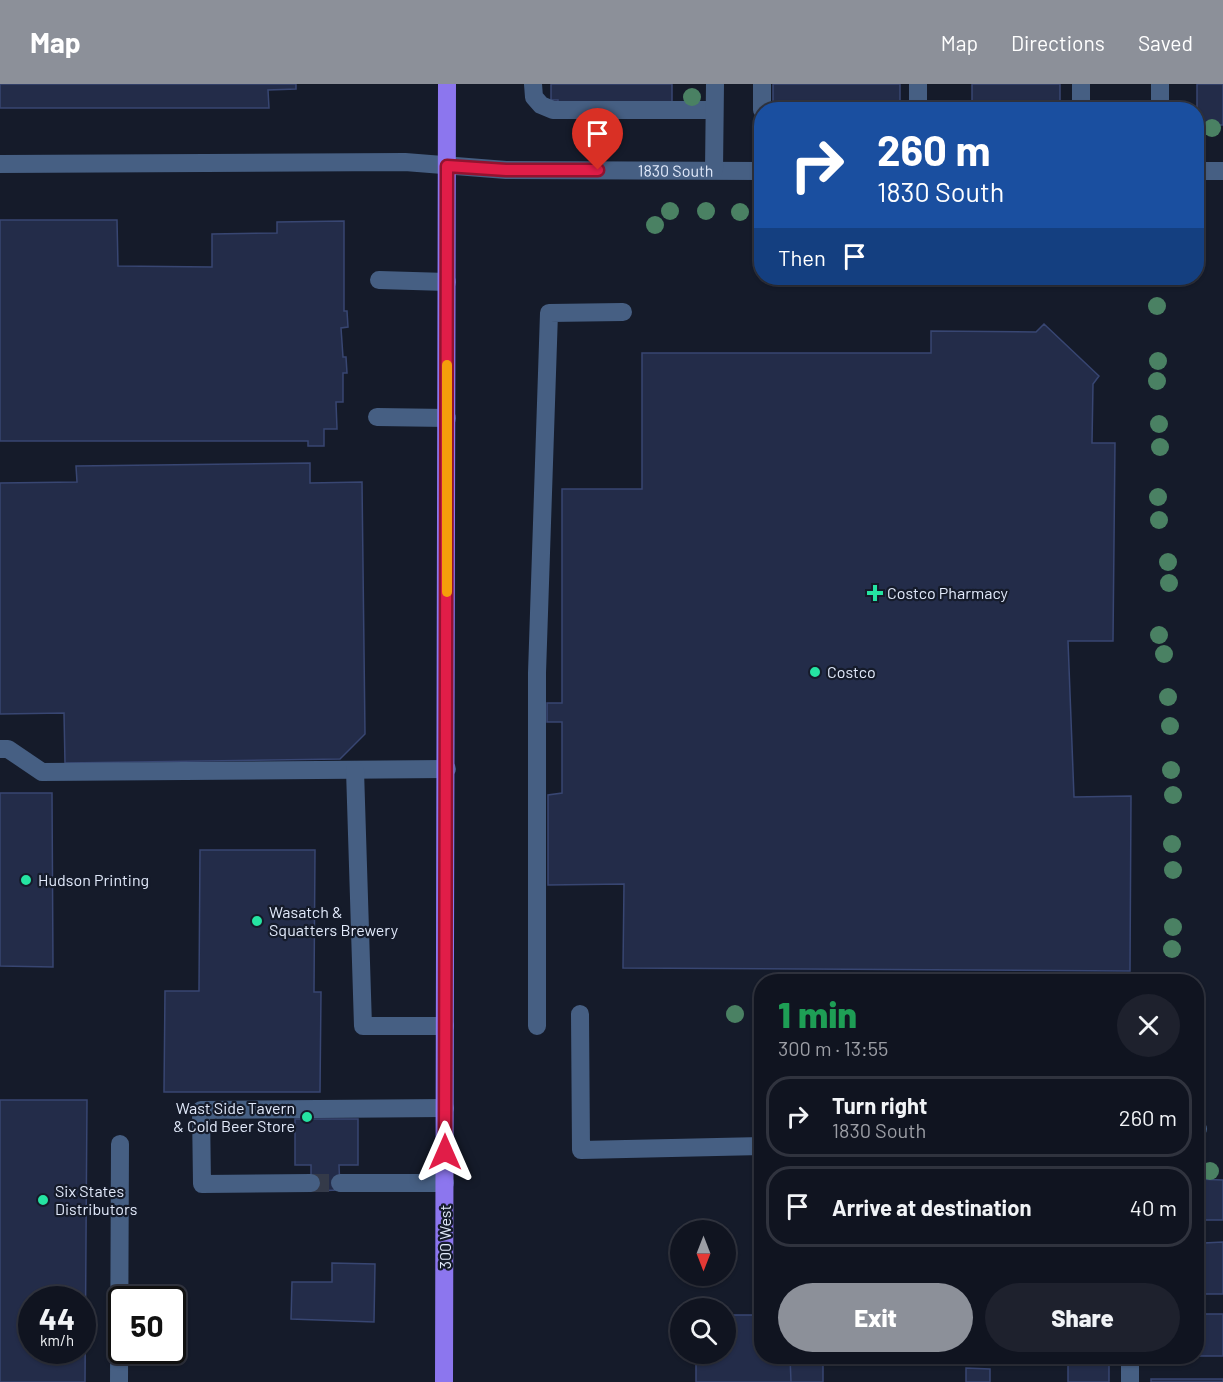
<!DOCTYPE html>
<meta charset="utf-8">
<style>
:root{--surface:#101420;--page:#1e212d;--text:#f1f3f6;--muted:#9c9ea5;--line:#30333e;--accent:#8c9099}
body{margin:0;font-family:Barlow,sans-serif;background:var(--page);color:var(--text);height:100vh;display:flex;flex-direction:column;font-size:22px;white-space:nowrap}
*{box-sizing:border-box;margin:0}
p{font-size:20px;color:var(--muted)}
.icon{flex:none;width:33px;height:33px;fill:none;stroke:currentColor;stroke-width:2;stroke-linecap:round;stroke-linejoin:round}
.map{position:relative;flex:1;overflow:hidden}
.panel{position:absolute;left:754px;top:890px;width:450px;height:390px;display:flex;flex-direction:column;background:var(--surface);border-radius:24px;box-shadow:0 2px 4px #0004,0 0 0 2px var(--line)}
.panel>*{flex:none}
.hud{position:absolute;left:754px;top:18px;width:450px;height:183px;border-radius:24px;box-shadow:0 2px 4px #0004,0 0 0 2px var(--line);background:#1a4fa0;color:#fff;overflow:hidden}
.needle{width:39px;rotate:180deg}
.fabs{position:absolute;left:670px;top:1136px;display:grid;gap:12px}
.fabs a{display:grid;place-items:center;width:66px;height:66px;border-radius:50%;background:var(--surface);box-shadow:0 2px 4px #0004,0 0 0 2px var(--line);font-size:30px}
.speed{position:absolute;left:18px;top:1202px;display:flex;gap:12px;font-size:30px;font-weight:700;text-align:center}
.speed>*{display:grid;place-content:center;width:78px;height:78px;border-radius:50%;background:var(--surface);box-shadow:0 2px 4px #0004,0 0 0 2px var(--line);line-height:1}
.speed small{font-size:15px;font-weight:400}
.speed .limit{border:3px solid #111;border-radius:9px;background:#fff;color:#111}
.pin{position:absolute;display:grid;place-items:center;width:51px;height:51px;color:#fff;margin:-62px -26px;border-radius:50% 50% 50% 0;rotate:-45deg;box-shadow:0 0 6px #0007}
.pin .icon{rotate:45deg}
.me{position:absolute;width:66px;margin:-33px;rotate:0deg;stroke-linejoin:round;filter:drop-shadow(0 0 4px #0008)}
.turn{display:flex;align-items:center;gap:21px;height:126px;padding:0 24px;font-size:27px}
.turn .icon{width:78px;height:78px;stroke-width:2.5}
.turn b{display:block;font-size:42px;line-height:51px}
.then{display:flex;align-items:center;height:57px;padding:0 24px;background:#0003;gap:12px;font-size:22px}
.round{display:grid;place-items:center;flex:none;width:63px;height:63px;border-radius:32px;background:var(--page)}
.headline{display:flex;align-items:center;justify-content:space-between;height:102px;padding:0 24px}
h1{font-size:36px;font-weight:800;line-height:45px;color:#1e9e55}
.cta{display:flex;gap:12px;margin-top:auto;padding:12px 24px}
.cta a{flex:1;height:69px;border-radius:36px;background:var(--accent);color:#fff;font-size:24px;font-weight:800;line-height:69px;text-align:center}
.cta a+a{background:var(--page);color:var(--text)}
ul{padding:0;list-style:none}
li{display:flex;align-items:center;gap:18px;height:81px;margin:0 12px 9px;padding:0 12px;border:3px solid var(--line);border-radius:24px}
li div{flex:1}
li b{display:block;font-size:22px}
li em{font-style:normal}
header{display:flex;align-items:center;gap:36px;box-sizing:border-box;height:84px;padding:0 30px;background:var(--accent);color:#fff}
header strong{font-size:28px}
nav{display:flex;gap:33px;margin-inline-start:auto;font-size:21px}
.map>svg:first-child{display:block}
.building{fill:#232c49;stroke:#384672;stroke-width:1.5;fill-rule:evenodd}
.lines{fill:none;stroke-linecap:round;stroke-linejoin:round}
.minor-tunnel{stroke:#343a49;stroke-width:18;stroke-dasharray:18 9;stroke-linecap:butt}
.minor{stroke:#465f83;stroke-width:18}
.major{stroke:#8c76ee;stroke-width:18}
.tree{fill:#4a8163}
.route-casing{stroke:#92132f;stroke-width:15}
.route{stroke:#e11d48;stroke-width:10}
.slow{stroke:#f59e0b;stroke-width:10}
.poi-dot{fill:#25e4a2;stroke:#151b2a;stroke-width:2}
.labels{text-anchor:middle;stroke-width:4.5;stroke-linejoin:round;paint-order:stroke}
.street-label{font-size:16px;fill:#e2eafb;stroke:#151b2a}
.poi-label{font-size:16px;fill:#e2eafb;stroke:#151b2a;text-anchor:start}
</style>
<header>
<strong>Map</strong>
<nav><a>Map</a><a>Directions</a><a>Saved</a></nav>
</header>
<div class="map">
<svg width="1223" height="1298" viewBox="0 0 1223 1298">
<rect width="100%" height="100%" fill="#151b2a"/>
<path class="building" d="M0,0h296v5l-28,1 1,18h-269z
M551,0h121v19l-114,5v-8h-7z
M773,0h127v26h-127z
M972,0h88v26h-88z
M1197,0h26v41h-26z
M0,136h117l1,46 94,1v-33l65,-1v-11l67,-1v90h3l1,16 -7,1 2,29h3l1,16h-4v29h-7l1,27h-13v17h-16v-5h-308z
M1044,240l55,52 -6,8 -1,59h23l-2,198h-45l6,156 57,-1 -1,175 -507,-3 1,-84 -76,1v-90l14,-2v-71h-15v-19h15v-214h80v-136h289v-22l105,1z
M310,379v20l52,-1 3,252 -25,25 -275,4 -1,-50 -64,1v-231l77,-1 -1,-16z
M0,709h52l1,174 -53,-1z
M200,766h115l-1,142h7l-1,100h-156l1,-101h34z
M0,1016h87l-2,282h-85zM32,1215h50v51h-50z
M295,1035h63v46h-19l1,25 -29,1v-26h-16z
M1197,1095l26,1v40h-26z
M1223,1158v52h-19v7h-7v-50h7v-8z
M332,1179l43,1 -1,58 -83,-3 1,-37h40z
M1197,1230h26v42h-26z
M726,1231h36v41h28l1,26h-95v-29h30z
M790,1272h33v26h-32z
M948,1272h14v9h-14z
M1068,1272h41v26h-41z
M966,1284l24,1v13h-24z
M1151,1295h72v3h-72z"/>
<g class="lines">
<path class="minor-tunnel" d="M311,1099h29"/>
<g class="minor">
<path d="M533,0l1,13 7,8 12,5h161"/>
<path d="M918,0v26"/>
<path d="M1081,0v26"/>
<path d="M1160,0v26"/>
<path d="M762,26v-26"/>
<path d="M762,55v-6"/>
<path id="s1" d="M0,80l405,-2 101,8 256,1"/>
<path d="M714,86l1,-86"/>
<path d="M1197,87h26"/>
<path d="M379,196l68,2"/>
<path d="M377,333l70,1"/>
<path d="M0,665h8l34,23 405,-3"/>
<path d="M355,686l8,256h82"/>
<path d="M580,930l1,136 181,-4"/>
<path d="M537,942v-353l12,-360 74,-1"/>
<path d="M1197,1045h1"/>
<path d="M311,1099l-109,1 -1,-74 244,-2"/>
<path d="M340,1099h105"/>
<path d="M1130,1272v26"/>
<path d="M119,1298l1,-238"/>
</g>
<path class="major" d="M444,1298l3,-1298"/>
</g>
<g class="tree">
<circle cx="692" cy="13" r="9"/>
<circle cx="1212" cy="44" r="9"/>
<circle cx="670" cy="127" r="9"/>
<circle cx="706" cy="127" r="9"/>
<circle cx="740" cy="128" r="9"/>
<circle cx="655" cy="141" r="9"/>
<circle cx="1157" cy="222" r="9"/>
<circle cx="1158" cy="277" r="9"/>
<circle cx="1157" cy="297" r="9"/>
<circle cx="1159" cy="340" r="9"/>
<circle cx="1160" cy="363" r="9"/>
<circle cx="1158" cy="413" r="9"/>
<circle cx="1159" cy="436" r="9"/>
<circle cx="1168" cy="478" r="9"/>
<circle cx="1169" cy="499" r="9"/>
<circle cx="1159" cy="551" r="9"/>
<circle cx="1164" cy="570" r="9"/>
<circle cx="1168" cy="613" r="9"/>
<circle cx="1170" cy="642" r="9"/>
<circle cx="1171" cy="686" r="9"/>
<circle cx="1173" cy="711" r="9"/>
<circle cx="1172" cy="760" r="9"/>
<circle cx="1173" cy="786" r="9"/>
<circle cx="1173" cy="843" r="9"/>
<circle cx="1172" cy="865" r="9"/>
<circle cx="735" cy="930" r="9"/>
<circle cx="1210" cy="1087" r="9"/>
</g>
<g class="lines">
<g class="route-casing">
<path id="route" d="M445,1068l2,-986 59,4h92"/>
</g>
<use href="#route" class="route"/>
<path class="slow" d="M447,281v227"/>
</g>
<g class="poi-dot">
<path d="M872 500h6v6h6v6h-6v6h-6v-6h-6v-6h6z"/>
<circle cx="815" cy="588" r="6"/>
<circle cx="26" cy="796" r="6"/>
<circle cx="257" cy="837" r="6"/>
<circle cx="307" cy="1033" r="6"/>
<circle cx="43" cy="1116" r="6"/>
</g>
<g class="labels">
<g class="street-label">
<text dy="6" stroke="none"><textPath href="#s1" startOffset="676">1830 South</textPath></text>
<text transform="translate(445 1153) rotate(-90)" y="6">300 West</text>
</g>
<g class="poi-label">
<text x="887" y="515">Costco Pharmacy</text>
<text x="827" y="594">Costco</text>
<text x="38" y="802">Hudson Printing</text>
<text x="269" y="834">Wasatch &amp;<tspan x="269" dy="18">Squatters Brewery</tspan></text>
<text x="295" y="1030" text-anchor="end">Wast Side Tavern<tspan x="295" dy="18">&amp; Cold Beer Store</tspan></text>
<text x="55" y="1113">Six States<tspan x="55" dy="18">Distributors</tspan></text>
</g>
</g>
</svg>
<div class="fabs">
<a><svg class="needle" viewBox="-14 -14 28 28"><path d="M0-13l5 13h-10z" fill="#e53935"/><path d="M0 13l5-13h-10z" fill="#9c9ea5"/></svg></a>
<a><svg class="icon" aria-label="search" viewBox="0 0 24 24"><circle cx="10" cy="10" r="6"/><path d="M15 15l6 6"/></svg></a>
</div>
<div class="speed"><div>44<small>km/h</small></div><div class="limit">50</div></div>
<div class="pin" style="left:598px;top:86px;background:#d93025"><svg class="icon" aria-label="arrive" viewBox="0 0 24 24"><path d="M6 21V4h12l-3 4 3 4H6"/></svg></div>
<svg class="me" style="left:445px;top:1068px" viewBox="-20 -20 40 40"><path d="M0-17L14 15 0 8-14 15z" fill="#e11d48" stroke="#fff" stroke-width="4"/></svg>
<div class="hud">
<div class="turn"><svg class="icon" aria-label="right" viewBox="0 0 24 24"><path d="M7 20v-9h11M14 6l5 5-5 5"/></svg><div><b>260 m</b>1830 South</div></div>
<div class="then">Then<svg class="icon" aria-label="arrive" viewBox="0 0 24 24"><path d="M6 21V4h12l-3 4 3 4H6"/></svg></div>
</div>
<section class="panel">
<div class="headline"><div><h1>1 min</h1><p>300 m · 13:55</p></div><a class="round"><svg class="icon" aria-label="close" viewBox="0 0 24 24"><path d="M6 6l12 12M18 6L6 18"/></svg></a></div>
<ul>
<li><svg class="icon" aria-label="right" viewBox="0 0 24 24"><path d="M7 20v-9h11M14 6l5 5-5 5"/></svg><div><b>Turn right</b><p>1830 South</p></div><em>260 m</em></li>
<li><svg class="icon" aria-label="arrive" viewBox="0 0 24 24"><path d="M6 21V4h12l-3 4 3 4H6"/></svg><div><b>Arrive at destination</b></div><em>40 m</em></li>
</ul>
<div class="cta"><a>Exit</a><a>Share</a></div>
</section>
</div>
